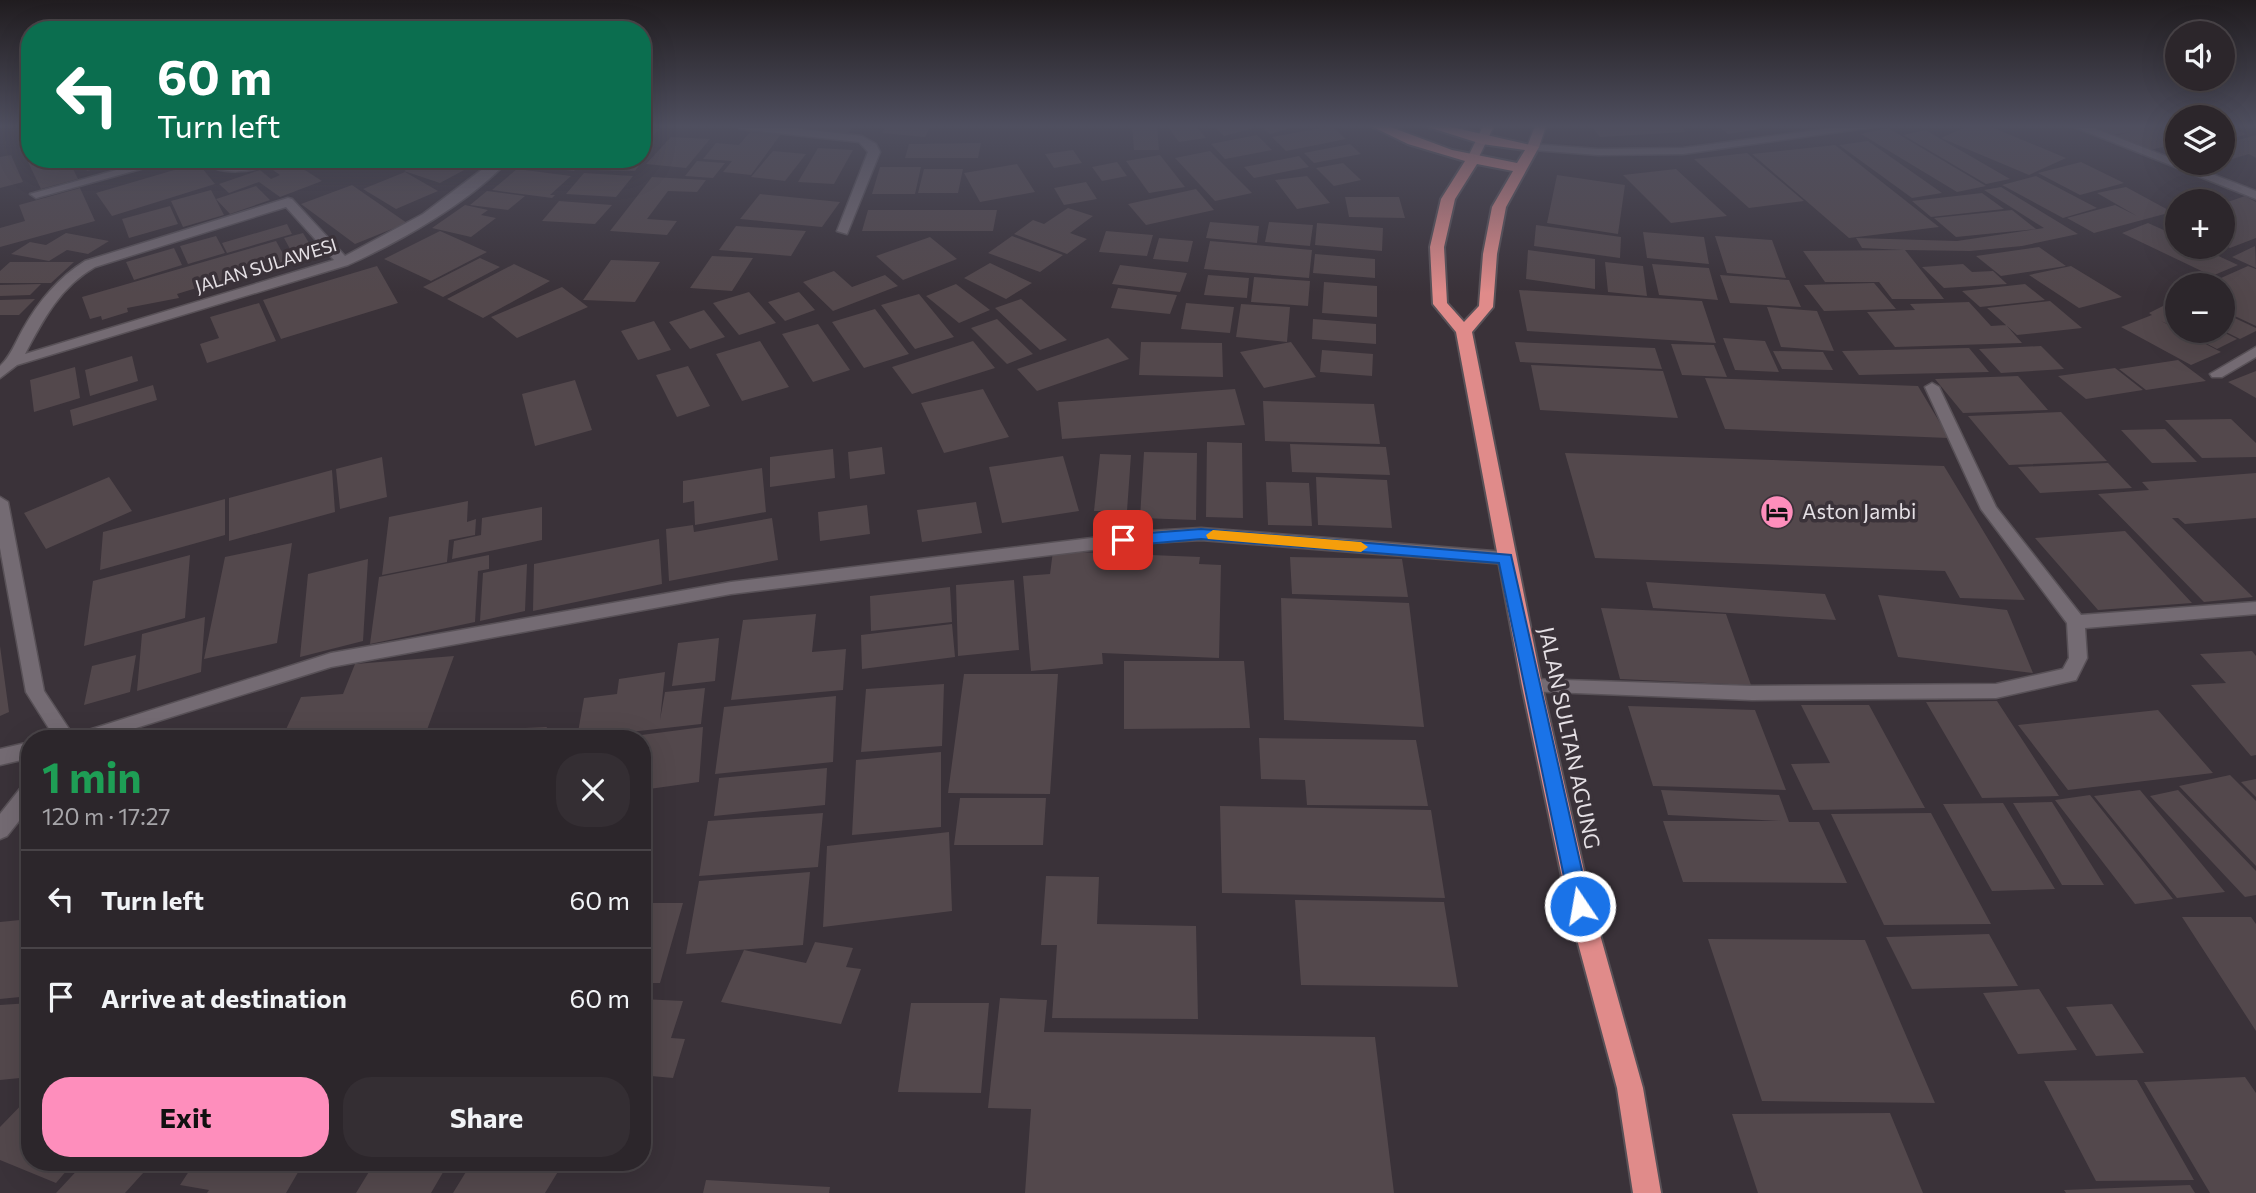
<!DOCTYPE html>
<meta charset="utf-8">
<style>
:root{--surface:#2c262b;--page:#342e33;--text:#f1f3f6;--muted:#a6a5a9;--line:#484347;--accent:#fe8ebc}
body{margin:0;font-family:Commissioner,sans-serif;background:var(--page);color:var(--text);height:100vh;display:flex;flex-direction:column;font-size:26px;white-space:nowrap}
*{box-sizing:border-box;margin:0}
p{font-size:23px;color:var(--muted)}
.icon{flex:none;width:38px;height:38px;fill:none;stroke:currentColor;stroke-width:2;stroke-linecap:round;stroke-linejoin:round}
.map{position:relative;flex:1;overflow:hidden}
.panel{position:absolute;left:21px;top:730px;width:630px;height:441px;display:flex;flex-direction:column;background:var(--surface);border-radius:28px;box-shadow:0 7px 28px #0002,0 0 0 2px var(--line)}
.panel>*{flex:none}
.banner{position:absolute;left:21px;top:21px;width:630px;height:147px;border-radius:28px;box-shadow:0 7px 28px #0002,0 0 0 2px var(--line);background:#0b6e4f;color:#fff;overflow:hidden}
.buttons{position:absolute;left:2165px;top:21px;display:grid;gap:14px}
.buttons a{display:grid;place-items:center;width:70px;height:70px;border-radius:50%;background:var(--surface);box-shadow:0 7px 28px #0002,0 0 0 2px var(--line);font-size:35px}
.pin{position:absolute;display:grid;place-items:center;width:60px;height:60px;color:#fff;margin:-30px;border-radius:14px;box-shadow:0 4px 10px #0006}
.me{position:absolute;width:77px;margin:-38px;rotate:348deg;stroke-linejoin:round;filter:drop-shadow(0 0 5px #0008)}
.turn{display:flex;align-items:center;gap:24px;height:147px;padding:0 21px;font-size:32px}
.turn .icon{width:91px;height:91px;stroke-width:2.5}
.turn b{display:block;font-size:49px;line-height:60px}
.round{display:grid;place-items:center;flex:none;width:74px;height:74px;border-radius:28px;background:var(--page)}
.head{display:flex;align-items:center;justify-content:space-between;height:119px;padding:0 21px}
h1{font-size:42px;font-weight:700;line-height:52px;color:#1e9e55}
.primary-button{display:flex;gap:14px;margin-top:auto;padding:14px 21px}
.primary-button a{flex:1;height:80px;border-radius:28px;background:var(--accent);color:#111;font-size:28px;font-weight:700;line-height:80px;text-align:center}
.primary-button a+a{background:var(--page);color:var(--text)}
ul{padding:0;list-style:none}
li{display:flex;align-items:center;gap:21px;height:98px;padding:0 21px;border-top:2px solid var(--line)}
li div{flex:1}
li b{display:block;font-size:26px}
li em{font-style:normal}
.map>svg:first-child{display:block}
.building{fill:#53484c}
.lines{fill:none;stroke-linecap:round;stroke-linejoin:round}
.minor-casing{stroke:#585157;stroke-width:3}
.primary-casing{stroke:#585157;stroke-width:3}
.trunk-casing{stroke:#585157;stroke-width:4}
.minor{fill:#746b73;fill-rule:evenodd}
.primary{fill:#c58384;fill-rule:evenodd}
.trunk{fill:#e08b8a;fill-rule:evenodd}
.route{fill:#1a73e8;stroke:#114b97;stroke-width:2}
.slow{fill:#f59e0b}
.labels{text-anchor:middle;stroke-width:7;stroke-linejoin:round;paint-order:stroke}
.far-street-label{font-size:18px;fill:#e5e0e5;stroke:#3a3239}
.poi-label{font-size:21px;fill:#e5e0e5;stroke:#3a3239;text-anchor:start}
.street-label{font-size:21px;fill:#e5e0e5;stroke:#3a3239}
</style>
<div class="map">
<svg width="2256" height="1193" viewBox="0 0 2256 1193">
<rect width="100%" height="100%" fill="#3a3239"/>
<path class="building" d="M791,126h63l-7,9z
M886,126h45l-6,11 -43,-4z
M1132,126h25l2,24h-25z
M1167,126h29l10,12 -27,4z
M1213,126h39l2,2 -30,8z
M1260,126h34v1l-24,7z
M1332,126l14,13 -60,12 -14,-14z
M1591,126h90l4,6 -85,5z
M1719,126h37l4,3 -32,5z
M1968,126h21l77,32 -37,17 -88,-37z
M2095,126h82v18l-32,7 -30,-15 15,-4 -18,3z
M2222,126l25,8 -17,5 5,2 21,-6v23l-7,-4 -27,8z
M642,127l17,2 -17,18z
M1888,128l98,58 -29,6 -96,-58z
M1926,130l8,5 76,44 -24,5 -83,-49z
M750,132l31,2 -30,41 -28,-3 9,-11 -29,-2 13,-16 23,2z
M1257,135l15,15 -47,9 -14,-15z
M671,137l39,2 -24,29 -40,-4z
M1868,141l74,52 -30,5 -73,-53z
M981,143l-3,15h-73l4,-14z
M1350,144l11,10 -47,9 -10,-10z
M1835,145l104,82 -90,11 -97,-84z
M818,148l35,2 -19,34 -36,-2z
M1073,150l9,13 -28,5 -9,-14z
M642,151l7,1 -14,19 -46,-1 8,-11h45z
M773,151l33,3 -21,27 -34,-4z
M1210,151l42,42 -37,8 -40,-43z
M1747,153l57,48 -55,7 -55,-49z
M11,155l12,27 -23,6v-31z
M1160,155l25,32 -36,6 -23,-32z
M1299,156l10,11 -55,11 -10,-11z
M37,159h31l10,20 -37,10 -13,-27z
M81,159h42l1,2 -37,10z
M427,159h43l9,3 -39,21 -36,-12z
M527,159h59l-12,12 -53,-6z
M697,161l28,2 -12,15 -28,-2z
M1117,162l10,14 -25,5 -10,-14z
M2081,162l43,21 -44,12 -42,-22z
M198,163l17,21 -103,32 -16,-23z
M294,163l28,18 -42,16 -21,-15 -30,11 -10,-9 41,-14 11,9 9,-4 -7,-5z
M1343,163l18,17 -27,6 -18,-18z
M1017,164l18,28 -55,10 -16,-29z
M880,167h41l-6,27h-43z
M517,169l54,7 -21,19h5l-3,3 -60,-8z
M924,169h39l-5,24h-40z
M1676,169l51,47 -56,7 -48,-48z
M405,172l33,19 -42,18 -33,-20z
M584,173l49,3 -17,21 -50,-3z
M1557,175l68,10 -7,49 -71,-11z
M1307,176l23,27 -33,6 -22,-29z
M2036,176l61,32 -34,10 -61,-33z
M652,177l54,3 -9,12 -29,-1 -21,28 30,2 -10,14 -57,-4z
M1086,182l11,17 -33,6 -10,-17z
M352,185l55,38 -52,21 -54,-40z
M256,186l14,14 -40,14 -14,-15z
M2001,187l77,47 -56,12 -52,5 -65,-1 39,49h-52l-13,-17h-54l-22,-31 100,-1 -41,-2 -6,-10 101,3 87,-13 -60,-38z
M2126,187l46,25 -78,21 -27,-15 48,-13 22,11 -40,-23z
M80,188l15,33 -95,26v-19l25,-7 -6,-16z
M1196,189l18,21 -68,15 -18,-21z
M211,190l13,25 -41,12 -12,-26z
M487,191l38,5 -17,14 -38,-5z
M1982,193l22,16 -73,8 -19,-16z
M760,194l80,8 -18,25 -82,-8z
M2245,196l11,6v36l-26,10 -8,-4v-40z
M1345,197h54l6,21 -56,-1z
M559,201l53,4 -17,19 -53,-3z
M465,205l23,5 -7,5 15,3 -25,19 -39,-9z
M170,206l8,18 -49,14 -7,-19z
M1068,208l25,8 -23,17 17,6 -20,15 -53,-20 19,-14 11,4z
M868,210h129l-4,21h-131z
M2012,210l24,19 -80,8 -22,-19z
M1210,222l49,4 -2,17 -51,-5z
M1269,222l44,3 -3,21 -45,-4z
M1317,223l66,5 -1,23 -67,-6z
M2148,223l29,13v11h22l39,18 -26,11 -90,-43z
M287,224l5,10 -65,19 -5,-10z
M1536,225l85,12 -1,21 -86,-12z
M736,226l70,5 -15,25 -72,-6z
M440,231l47,21 -56,29 -47,-22z
M1106,231l47,4 -6,21 -48,-4z
M1643,232l61,5 5,27 -62,-6z
M66,233l43,8 -21,13 -21,-4 -18,11 -38,-7 19,-12 16,3z
M303,233l6,10 -19,6 -6,-11z
M216,236l9,17 -37,11 -8,-18z
M1012,236l51,19 -23,17 -52,-19z
M1715,236l57,4 14,38 -59,-5z
M930,237l27,22 -54,21 -27,-24z
M1159,238l34,3 -5,21 -35,-3z
M276,241l11,20 -14,4 3,4 -24,7 -2,-4 -12,3 -13,4 2,5 -25,7 -2,-4 -10,3 -13,4 2,4 -52,10 1,4 -26,8 -1,-4 -11,3 -8,-22z
M1210,241l102,9 -3,28 -105,-9z
M2255,246l1,22 -24,-11z
M2039,247l27,19 -65,10 -25,-20z
M174,248l8,17 -48,15 -8,-18z
M1528,250l67,9v30l-69,-10z
M1315,254l60,5v19l-62,-5z
M712,256l41,2 -21,33 -42,-3z
M480,258l20,9 -57,30 -20,-10z
M611,260l49,2 -25,40 -52,-2z
M10,262h64l-23,21h-51v-12z
M1605,262l38,4 4,30 -39,-4z
M990,263l42,20 -26,16 -42,-21z
M514,264l36,17 -67,37 -36,-19z
M1652,264l57,4 9,32 -59,-5z
M1963,264l9,8 21,-1 14,13 -63,4 -22,-21z
M1120,265l67,8 -7,19 -68,-8z
M377,266l21,37 -117,36 -18,-39z
M2071,266l51,31 -43,11 -50,-33z
M2248,266l8,3v57l-34,-16v-25h-17z
M834,271l18,16 33,-12 13,11 -65,25 -30,-29z
M1208,275l41,3 -2,20 -43,-3z
M1720,275l69,5 12,27 -71,-4z
M1254,277l56,4 -2,25 -57,-4z
M1324,282l53,4v31l-55,-4z
M1874,283l22,26 -72,2 -20,-26z
M41,284l-11,11 -30,1v-11z
M956,284l34,26 -31,13 -33,-27z
M2025,284l20,16 -65,7 -18,-16z
M562,287l26,20 -71,31 -26,-21z
M1118,288l59,7 -7,19 -59,-6z
M1519,290l183,11 14,42 -189,-12z
M749,292l27,31 -37,12 -26,-32z
M799,292l16,18 -30,11 -17,-19z
M919,294l35,43 -39,12 -34,-44z
M35,299l-16,16h-19v-15z
M1021,299l46,41 -27,10 -45,-42z
M2177,299v29l-16,-7 60,31 -30,13 -70,-38 31,-12 -3,-2z
M2050,301l32,27 -65,7 -30,-27z
M1969,302l22,24 15,-1 16,18 -127,4 -28,-35 48,-2 -5,-6z
M259,303l17,38 -69,22 -7,-19 19,-6 -9,-21z
M1186,303l48,4 -4,26 -49,-4z
M1241,304l49,3 -3,35 -51,-5z
M1767,307l50,4 17,40 -53,-4z
M875,309l34,45 -45,14 -32,-46z
M704,310l21,27 -35,12 -21,-27z
M2222,312l34,16v3l-16,8 -18,-9z
M997,319l36,35 -26,10 -36,-36z
M1313,319l63,5v20l-64,-5z
M654,321l17,29 -33,10 -17,-29z
M818,324l32,46 -37,12 -31,-48z
M2182,331h39l16,8 -20,10z
M1108,338l21,21 -92,32 -20,-22z
M1723,338l42,3 14,31 -44,-2z
M760,341l29,46 -47,14 -26,-47z
M973,341l22,27 -83,26 -20,-27z
M1141,342l81,1 1,34 -84,-2z
M1291,342l25,35 -52,11 -24,-36z
M1515,342l140,6 7,21 -142,-7z
M1671,344l43,1 13,32 -45,-2z
M2041,346l23,23 -63,4 -22,-24z
M1969,348l20,24 -130,3 -17,-24z
M1322,350l51,4 -1,22 -52,-4z
M1773,351l50,1 10,18 -51,-1z
M132,356l6,25 -48,15 -5,-26z
M2178,360l28,21 -60,9 -27,-21z
M1531,365l132,6 15,47 -138,-8z
M688,366l22,40 -33,11 -21,-42z
M75,367l5,31 -46,14 -4,-32z
M2115,368l28,22 -57,9 -28,-23z
M2256,371v27l-28,-16z
M2018,376l30,34 -85,3 -28,-34z
M1705,378l213,8 31,52 -224,-9z
M575,380l17,50 -57,16 -13,-52z
M153,385l4,15 -84,26 -3,-16z
M983,389l26,48 -65,16 -23,-50z
M1235,389l10,36 -183,14 -4,-37z
M1263,401l111,3 6,40 -115,-3z
M2061,412l46,49 -98,4 -41,-49z
M2231,419l25,24v14l-54,1 -37,-38z
M2165,429l32,33 -45,1 -31,-33z
M1207,442l35,1 1,75 -37,-1z
M1290,444l96,3 4,28 -98,-3z
M882,447l3,27 -35,5 -2,-27z
M833,449l2,29 -65,9v-30z
M1144,452l53,1 -1,67 -56,-2z
M1565,453l379,13 81,134 -65,-2 -15,-27 -350,-13z
M1100,454l31,1 -4,56h-33z
M1063,456l16,55 -77,12 -13,-56z
M382,457l5,40 -47,12 -4,-40z
M2108,463l24,25 -92,5 -22,-26z
M762,468l4,44 -71,13 -1,-24 -11,2v-22z
M332,470l3,42 -106,29v-43z
M2256,473v45l-71,6 -7,-6h-6l81,79 -49,5 -106,-108 51,-4 -7,-8z
M109,477l23,34 -86,38 -22,-36z
M1316,477l71,3 5,48 -74,-3z
M1266,482l43,1 3,43 -44,-1z
M225,499v36l-125,35 3,-38z
M468,501l-1,21 9,-3 -1,16 -26,5 -2,22 -65,13 7,-58z
M976,502l6,31 -60,9 -5,-32z
M867,505l3,29 -50,7 -2,-29z
M542,507v33l-90,19 2,-18 27,-6 1,-17z
M772,518l6,42 -109,21 -3,-52 27,-4 1,7z
M2125,531l67,72 -94,7 -63,-72z
M659,539l3,45 -129,27 1,-47z
M292,543l-15,100 -73,16 21,-102z
M1053,551l147,6 -1,7 22,1 -2,93 -117,-5 1,11 -72,7 -8,-95 27,-2z
M190,555l-5,63 -101,28 9,-65z
M489,555v14l-11,2 -3,51 -105,22 9,-67z
M1290,557l112,2 6,38 -116,-3z
M368,559l-5,82 -63,16 8,-83z
M527,564l-2,47 -45,10 3,-48z
M1014,580l5,70 -61,6 -2,-71z
M1646,582l179,12 11,26 -183,-12z
M950,587l2,35 -81,9 -1,-35z
M1878,595l129,15 26,63 -135,-16z
M1281,598l128,5 15,124 -140,-7z
M1601,608l125,6 25,71 -131,-6z
M816,614l-4,38 34,-3 -3,41 -112,10 12,-80z
M205,617l-4,55 -64,19 5,-57z
M952,624l3,33 -93,12 -1,-34z
M719,638l-4,43 -43,5 6,-43z
M0,646l9,66 -9,4z
M2252,651l4,5v99l-5,1 -60,-71 35,-2 -26,-29z
M136,655l-6,37 -46,13 8,-39z
M454,656l-30,82h-142l19,-41 42,-3 12,-30z
M1124,661h120l6,67 -126,1z
M665,672l-5,48 5,-28 40,-4 -4,36 -124,14 7,-40 33,-4 2,-15z
M964,674h94l-8,120 -102,-1z
M944,684l-2,62 -81,6 5,-63z
M836,696l-3,66 -118,12 9,-67z
M1997,701l62,95 -77,2 -56,-96z
M1801,705h68l56,103 -112,2 -22,-46 39,-1z
M1628,706l127,4 31,80 -133,-4z
M2158,710l55,63 -145,17 -50,-65z
M547,727l-4,11h-66l3,-8z
M703,727l-4,55 -57,8v-52l-16,-1z
M254,732l-3,6h-66v-2z
M1259,738l157,2 12,66 -121,-1 -2,-25 -44,-1z
M941,752v75l-89,8 4,-75z
M827,768l-2,37 -111,11 5,-38z
M2230,775l26,26v65l-77,-80z
M2256,779v18l-15,-15z
M1661,790l118,5 10,27h30l28,61 -164,-1 -20,-61h118l-113,-6z
M2140,790l85,102 -48,6 -83,-102z
M2178,790l78,81v24l-11,2 -95,-101z
M2090,795l83,104 -38,5 -80,-104z
M960,798h86l-3,47h-89z
M2052,802l52,83h-42l-49,-82z
M2003,803l52,86 -63,2 -49,-87z
M1220,806l211,4 14,88 -223,-5z
M823,813l-5,54 -119,9 9,-55z
M1931,813l60,111 -107,1 -53,-111z
M949,832l3,79 -129,16 4,-81z
M810,872l-7,73 -117,9 13,-73z
M1046,876l53,1 -2,47 99,2 2,93 -146,-1 5,-73h-16z
M1295,900l149,2 14,85 -157,-2z
M642,903h41l-23,80h-18z
M2182,917h69l5,7v107z
M30,919v77l-30,3v-77z
M1989,934l29,52 -106,3 -26,-52z
M1708,939l157,1 70,163 -173,-2z
M815,942l38,6 -7,19 15,2 -20,55 -120,-22 23,-52 62,13z
M2039,989l38,61 -59,4 -35,-61z
M1000,998l47,2 -3,32 331,5 19,156h-369l6,-84 -43,-1z
M642,999l41,2 -12,37 14,1 -12,39 -22,-2 -8,26z
M30,1003v74l-30,3v-75z
M911,1003h78l-8,90 -83,-1z
M2112,1004l32,49 -48,3 -30,-49z
M2245,1077l11,16v100h-46l-66,-111z
M2137,1080l57,100 -98,1 -52,-100z
M30,1096v66h44l-18,21 -56,-23v-33z
M1890,1113l33,80h-165l-26,-79z
M85,1162h68l-28,31h-69z
M195,1162h109l-18,31h-79l2,-3 -29,-5z
M375,1162h74l-18,31h-75z
M472,1162h80l10,3 -17,28h-92z
M706,1180l124,7 -1,6h-126z
M2190,1185l5,8h-129l-2,-3z"/>
<g class="lines">
<g class="minor-casing">
<path id="minor" d="M735,126h41l86,10 14,8 4,8 -33,82 -10,-3 31,-79 -9,-10 -119,-13z
M1846,126h35l-198,28 -85,1 -65,-5 -6,-3 6,-3 65,5 85,-1z
M2072,126h16l168,65v8z
M156,159h21l-141,39 -6,-4z
M197,159c14,0 26,6 39,6 14,0 26,-6 40,-6 -22,16 -57,17 -79,0z
M496,159h14c-40,43 -109,82 -162,106l-331,100 -17,13v-12c11,-10 15,-23 23,-37 15,-27 36,-52 62,-68l203,-63 4,1 53,57 78,-42zM286,207l48,53 -309,94c18,-34 35,-67 70,-87z
M2256,347v10l-34,20h-10l-2,-3z
M1932,383l7,4 57,120 85,108 175,-13v12l-171,14 2,30 -11,22 -80,18 -244,2 -227,-9 -2,-5 2,-5 7,-2 220,7 244,-2 67,-15 6,-11 -2,-35 -86,-114 -56,-122z
M0,497l8,5 36,189 29,44 258,-82 400,-71 418,-51 52,-3 305,24 8,6 -8,6 -305,-24 -52,3 -418,51 -400,73 -227,71h-49l-29,-46 -26,-144z
M30,742v16l-30,7v-16z
M30,783v24l-23,29 -7,3v-25l23,-29z"/>
</g>
<g class="primary-casing">
<path id="primary" d="M1483,126h11l-18,37h-8l-2,-2z
M1535,126h11l-7,21 -6,3 -6,-3z"/>
</g>
<g class="trunk-casing">
<path id="trunk" d="M1371,126h17l64,24 65,13 8,-13 -43,-6 -57,-18h22l92,21 -33,60 -9,47 -4,53 -21,25 70,354 50,220 51,182 18,105h-28l-16,-105 -49,-182 -46,-220 -66,-354 -23,-28 -3,-57 11,-48 24,-38 -57,-17zM1477,164l36,7 -21,36 -9,47 -4,52 -15,16 -17,-19 -3,-56 11,-48z"/>
</g>
<use href="#minor" class="minor"/>
<use href="#primary" class="primary"/>
<use href="#trunk" class="trunk"/>
</g>
<linearGradient id="sky" x2="0" y2="1"><stop stop-color="#201c1f"/><stop offset="0.43" stop-color="#4f4f5f"/><stop offset="1" stop-color="#4f4f5f" stop-opacity="0"/></linearGradient>
<rect width="2256" height="293" fill="url(#sky)"/>
<path class="route" d="M1201,529l310,26 79,351 -3,6 -7,3 -7,-3 -3,-6 -71,-343 -298,-24 -78,7 -8,-6 8,-5z"/>
<path class="slow" d="M1213,530l148,12 7,5 -7,5 -153,-13 -2,-4z"/>
<defs>
<g id="hotel-disc" transform="scale(1.75)"><circle r="9.5" fill="#fe8ebc" stroke="#3a3239"/><path d="M-6-4.5h1.5V1H6V5H4.5V3h-9V5H-6ZM-4 0a1.8 1.8 0 1 1 3.6 0ZM.5 0V-2.5h3Q6-2.5 6 0Z" fill="#111"/></g>
</defs>
<g fill-rule="evenodd">
<use href="#hotel-disc" x="1777" y="512"/>
</g>
<g class="labels">
<g class="far-street-label">
<text transform="translate(266 266) rotate(-17)" y="6">JALAN SULAWESI</text>
</g>
<g class="poi-label">
<text x="1802" y="519">Aston Jambi</text>
</g>
<g class="street-label">
<text transform="translate(1569 738) rotate(78)" y="7">JALAN SULTAN AGUNG</text>
</g>
</g>
</svg>
<div class="buttons">
<a><svg class="icon" aria-label="sound" viewBox="0 0 24 24"><path d="M4 9h4l5-4v14l-5-4H4zM17 9q2 3 0 6"/></svg></a>
<a><svg class="icon" aria-label="layers" viewBox="0 0 24 24"><path d="M12 4l9 5-9 5-9-5zM3 14l9 5 9-5"/></svg></a>
<a>+</a>
<a>−</a>
</div>
<div class="pin" style="left:1123px;top:540px;background:#d93025"><svg class="icon" aria-label="arrive" viewBox="0 0 24 24"><path d="M6 21V4h12l-3 4 3 4H6"/></svg></div>
<svg class="me" style="left:1580px;top:906px" viewBox="-20 -20 40 40"><circle r="17" fill="#1a73e8" stroke="#fff" stroke-width="3"/><path d="M0-11L8 9 0 5-8 9z" fill="#fff"/></svg>
<div class="banner">
<div class="turn"><svg class="icon" aria-label="left" viewBox="0 0 24 24"><path d="M17 20v-9H6M10 6l-5 5 5 5"/></svg><div><b>60 m</b>Turn left</div></div>
</div>
<section class="panel">
<div class="head"><div><h1>1 min</h1><p>120 m · 17:27</p></div><a class="round"><svg class="icon" aria-label="close" viewBox="0 0 24 24"><path d="M6 6l12 12M18 6L6 18"/></svg></a></div>
<ul>
<li><svg class="icon" aria-label="left" viewBox="0 0 24 24"><path d="M17 20v-9H6M10 6l-5 5 5 5"/></svg><div><b>Turn left</b></div><em>60 m</em></li>
<li><svg class="icon" aria-label="arrive" viewBox="0 0 24 24"><path d="M6 21V4h12l-3 4 3 4H6"/></svg><div><b>Arrive at destination</b></div><em>60 m</em></li>
</ul>
<div class="primary-button"><a>Exit</a><a>Share</a></div>
</section>
</div>
